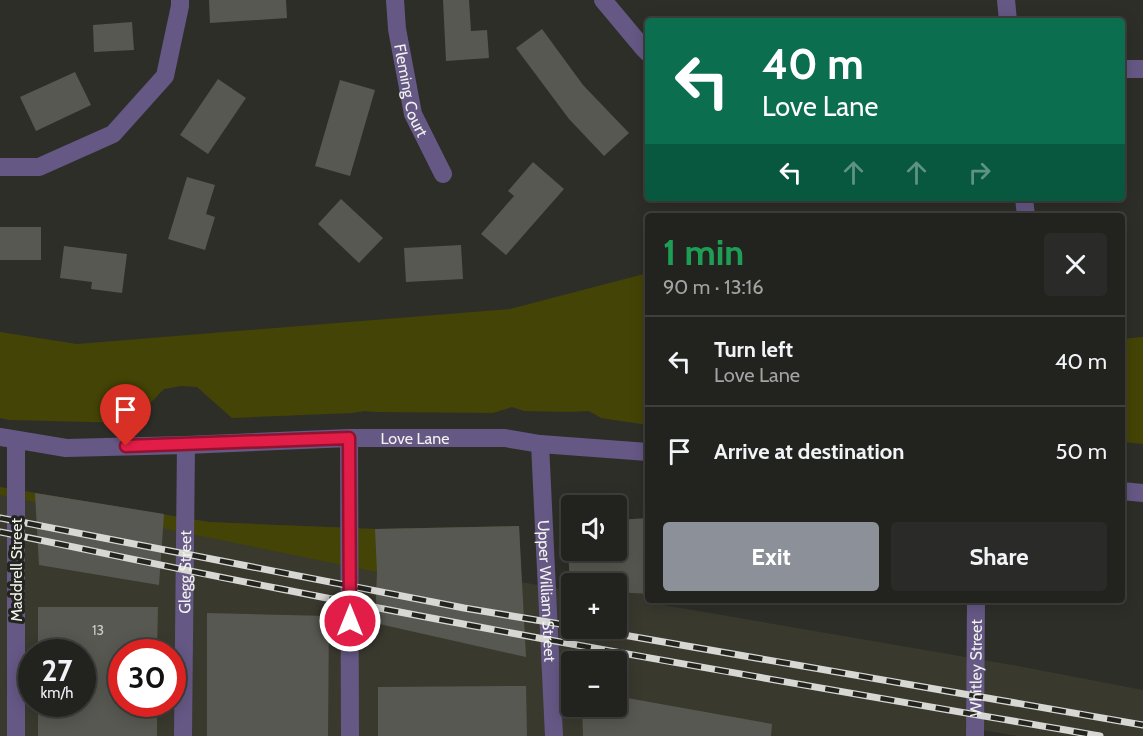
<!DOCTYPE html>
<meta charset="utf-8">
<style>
:root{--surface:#22221f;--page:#2a2a28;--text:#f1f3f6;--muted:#a2a4a4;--line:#3f3f3d;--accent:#8c9099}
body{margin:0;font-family:Cabin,sans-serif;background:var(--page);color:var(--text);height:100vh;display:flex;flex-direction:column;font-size:22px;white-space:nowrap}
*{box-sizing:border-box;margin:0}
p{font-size:20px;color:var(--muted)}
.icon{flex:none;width:33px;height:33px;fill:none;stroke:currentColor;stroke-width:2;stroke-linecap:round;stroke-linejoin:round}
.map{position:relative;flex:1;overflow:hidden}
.side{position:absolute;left:645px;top:213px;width:480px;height:390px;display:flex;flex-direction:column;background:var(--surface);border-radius:6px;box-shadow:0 3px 15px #0003,0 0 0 2px var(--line)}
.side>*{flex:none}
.banner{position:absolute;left:645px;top:18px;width:480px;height:183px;border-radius:6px;box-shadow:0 3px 15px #0003,0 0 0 2px var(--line);background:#0b6e4f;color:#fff;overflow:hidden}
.fabs{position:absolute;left:561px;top:495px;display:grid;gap:12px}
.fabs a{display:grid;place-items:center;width:66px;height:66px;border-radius:6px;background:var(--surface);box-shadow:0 3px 15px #0003,0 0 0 2px var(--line);font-size:30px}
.speed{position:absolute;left:18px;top:639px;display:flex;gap:12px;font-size:30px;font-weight:700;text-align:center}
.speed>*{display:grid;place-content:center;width:78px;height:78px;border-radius:50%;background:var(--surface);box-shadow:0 3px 15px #0003,0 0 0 2px var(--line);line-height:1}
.speed small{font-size:15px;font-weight:400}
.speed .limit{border:9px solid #d22;background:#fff;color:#111}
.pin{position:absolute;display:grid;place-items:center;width:51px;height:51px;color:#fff;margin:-62px -26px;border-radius:50% 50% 50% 0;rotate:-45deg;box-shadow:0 0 6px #0007}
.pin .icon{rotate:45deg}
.me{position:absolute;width:66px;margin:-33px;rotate:0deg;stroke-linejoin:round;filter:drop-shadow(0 0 4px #0008)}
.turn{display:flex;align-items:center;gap:21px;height:126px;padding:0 18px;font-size:27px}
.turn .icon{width:78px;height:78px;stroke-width:2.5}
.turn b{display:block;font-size:42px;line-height:51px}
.lanes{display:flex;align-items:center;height:57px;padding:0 18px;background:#0003;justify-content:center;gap:30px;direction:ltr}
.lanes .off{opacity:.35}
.round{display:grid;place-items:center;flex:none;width:63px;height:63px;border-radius:6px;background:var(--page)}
.overview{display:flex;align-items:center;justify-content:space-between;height:102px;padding:0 18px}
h1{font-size:36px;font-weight:700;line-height:45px;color:#1e9e55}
.button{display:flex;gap:12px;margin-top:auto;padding:12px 18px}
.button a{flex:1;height:69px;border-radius:6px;background:var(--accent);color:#fff;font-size:24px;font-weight:700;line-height:69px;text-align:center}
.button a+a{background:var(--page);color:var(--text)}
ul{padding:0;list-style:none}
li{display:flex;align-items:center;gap:18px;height:90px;padding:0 18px;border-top:2px solid var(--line)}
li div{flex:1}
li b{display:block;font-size:22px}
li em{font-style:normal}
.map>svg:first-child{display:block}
.built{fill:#39392e;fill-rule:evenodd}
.green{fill:#444406}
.building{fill:#585852}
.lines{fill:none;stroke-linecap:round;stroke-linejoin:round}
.minor{stroke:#655885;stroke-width:18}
.rail-casing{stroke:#d7d8d4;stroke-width:7}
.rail{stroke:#24241f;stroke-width:4.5;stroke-dasharray:14;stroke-linecap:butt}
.route-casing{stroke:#92132f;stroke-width:15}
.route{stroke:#e11d48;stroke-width:10}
.labels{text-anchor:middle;stroke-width:6;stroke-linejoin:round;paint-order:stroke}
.number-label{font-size:14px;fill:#ccccc8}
.street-label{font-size:16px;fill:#f2f3ef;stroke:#24241f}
</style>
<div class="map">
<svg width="1143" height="736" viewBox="0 0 1143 736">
<rect width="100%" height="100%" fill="#2e2e29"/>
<path class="built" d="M0,487l209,35 166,7 144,-3 2,56 50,9 1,37h44l1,-36 31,2v6h3l1,3 366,63 125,24v46h-125l-43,-7v7h-975zM32,652h50v52h-50zM122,652h50v52h-50zM572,662h44v44h-44z"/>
<path class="green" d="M648,273v152l-47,-7 -12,-7 -19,1 -46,-1 -12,-4 -19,6 -117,-1 -12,-1 -12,2 -120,5 -35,-31 -16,-1 -17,3 -33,34 -122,-3 -9,-2v-86l77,12 433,-35z
M1143,337v107l-21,-2v-103z
M0,487l209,35 166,7 144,-3 3,66 -145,-20 -377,-77z"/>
<path class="building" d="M209,0h77l1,18 -77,5z
M443,0h26l2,31 16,-1 2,28 -43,3z
M132,22l2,28 -40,2 -1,-27z
M542,29l41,56 46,48 -25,23 -35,-37 -53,-71z
M75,72l16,33 -55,26 -16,-34z
M218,79l28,19 -38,56 -28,-19z
M340,80l35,10 -25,86 -35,-10z
M533,162l31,27 -58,66 -25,-21 33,-38 -6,-5z
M187,177l28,8 -9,29 9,3 -10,33 -37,-11z
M341,199l42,39 -24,25 -41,-39z
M0,227h41v33h-41z
M461,245l2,34 -57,3 -2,-34z
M64,246l63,8 -5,39 -31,-4 1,-7 -32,-4z
M35,493l129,21 -5,71 -120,-20z
M648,518v76l-32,-2v-8h-46l-2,-34h48v-30z
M519,526l7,131 -151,-34 2,-51 -2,-43z
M38,607h120l-1,45h-35v52h35v32h-119v-32h44v-52h-44z
M207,613l122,3 -1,120h-121z
M526,686l1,50h-149v-49z
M616,696l156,28 -1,12h-188l-1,-30h34z"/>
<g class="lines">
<g class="minor">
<path id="s1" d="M395,0l2,29 16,85 30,60"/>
<path d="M603,0l41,49 4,4"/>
<path d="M1006,0l2,21"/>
<path d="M1122,69h21"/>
<path d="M0,167h39l74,-33 52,-58 15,-70v-6"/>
<path d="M1024,198l2,18"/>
<path id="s2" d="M0,437l66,11 120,-3 163,-7h156l35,6 108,8"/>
<path d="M349,438l1,298"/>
<path id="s3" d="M540,444l14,292"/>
<path d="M1122,491l21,2"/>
<path d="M16,736v-295"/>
<path id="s4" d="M183,736l3,-291"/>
<path id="s5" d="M975,736l1,-136"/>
</g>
<g class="rail-casing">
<path id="rail" d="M0,518l464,90 108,18
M0,532c94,19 187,39 281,57 272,54 546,100 819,147
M583,628l560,97"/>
</g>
<use href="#rail" class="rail"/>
</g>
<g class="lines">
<g class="route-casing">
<path id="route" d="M126,446l223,-8 1,183"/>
</g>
<use href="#route" class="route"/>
</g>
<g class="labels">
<g class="number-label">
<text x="98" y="635">13</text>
</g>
<g class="street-label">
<text dy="6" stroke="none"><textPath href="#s1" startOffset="92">Fleming Court</textPath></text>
<text dy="6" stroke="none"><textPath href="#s2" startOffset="416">Love Lane</textPath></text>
<text transform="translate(16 570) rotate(-90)" y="6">Maddrell Street</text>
<text dy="6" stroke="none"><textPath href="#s4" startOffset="164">Glegg Street</textPath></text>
<text dy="6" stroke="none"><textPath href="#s3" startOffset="147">Upper William Street</textPath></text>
<text dy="6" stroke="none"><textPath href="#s5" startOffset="68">Whitley Street</textPath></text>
</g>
</g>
</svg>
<div class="fabs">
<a><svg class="icon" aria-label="sound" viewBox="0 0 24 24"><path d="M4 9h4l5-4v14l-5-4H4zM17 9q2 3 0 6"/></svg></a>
<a>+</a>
<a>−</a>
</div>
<div class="speed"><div>27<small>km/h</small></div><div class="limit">30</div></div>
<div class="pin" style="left:126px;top:446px;background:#d93025"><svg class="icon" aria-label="arrive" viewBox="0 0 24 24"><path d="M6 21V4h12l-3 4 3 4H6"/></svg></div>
<svg class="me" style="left:350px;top:621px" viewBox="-20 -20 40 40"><circle r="17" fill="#e11d48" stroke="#fff" stroke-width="3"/><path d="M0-11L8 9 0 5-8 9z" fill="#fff"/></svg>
<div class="banner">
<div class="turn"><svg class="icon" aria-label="left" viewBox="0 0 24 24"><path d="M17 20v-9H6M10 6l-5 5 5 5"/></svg><div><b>40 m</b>Love Lane</div></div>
<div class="lanes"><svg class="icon" aria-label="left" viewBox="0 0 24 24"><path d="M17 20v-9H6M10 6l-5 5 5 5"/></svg><svg class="icon off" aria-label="ahead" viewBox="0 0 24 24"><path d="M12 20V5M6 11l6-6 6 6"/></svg><svg class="icon off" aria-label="ahead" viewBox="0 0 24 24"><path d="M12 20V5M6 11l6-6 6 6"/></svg><svg class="icon off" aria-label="right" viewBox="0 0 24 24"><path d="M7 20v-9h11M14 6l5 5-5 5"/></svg></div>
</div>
<section class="side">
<div class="overview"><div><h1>1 min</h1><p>90 m · 13:16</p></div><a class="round"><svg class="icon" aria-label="close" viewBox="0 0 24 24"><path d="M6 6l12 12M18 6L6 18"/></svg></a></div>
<ul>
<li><svg class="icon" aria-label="left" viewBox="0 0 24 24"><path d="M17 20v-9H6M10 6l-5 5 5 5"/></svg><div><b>Turn left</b><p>Love Lane</p></div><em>40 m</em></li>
<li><svg class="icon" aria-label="arrive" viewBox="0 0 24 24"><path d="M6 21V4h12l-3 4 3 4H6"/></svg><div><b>Arrive at destination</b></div><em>50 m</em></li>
</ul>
<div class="button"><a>Exit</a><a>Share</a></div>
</section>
</div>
